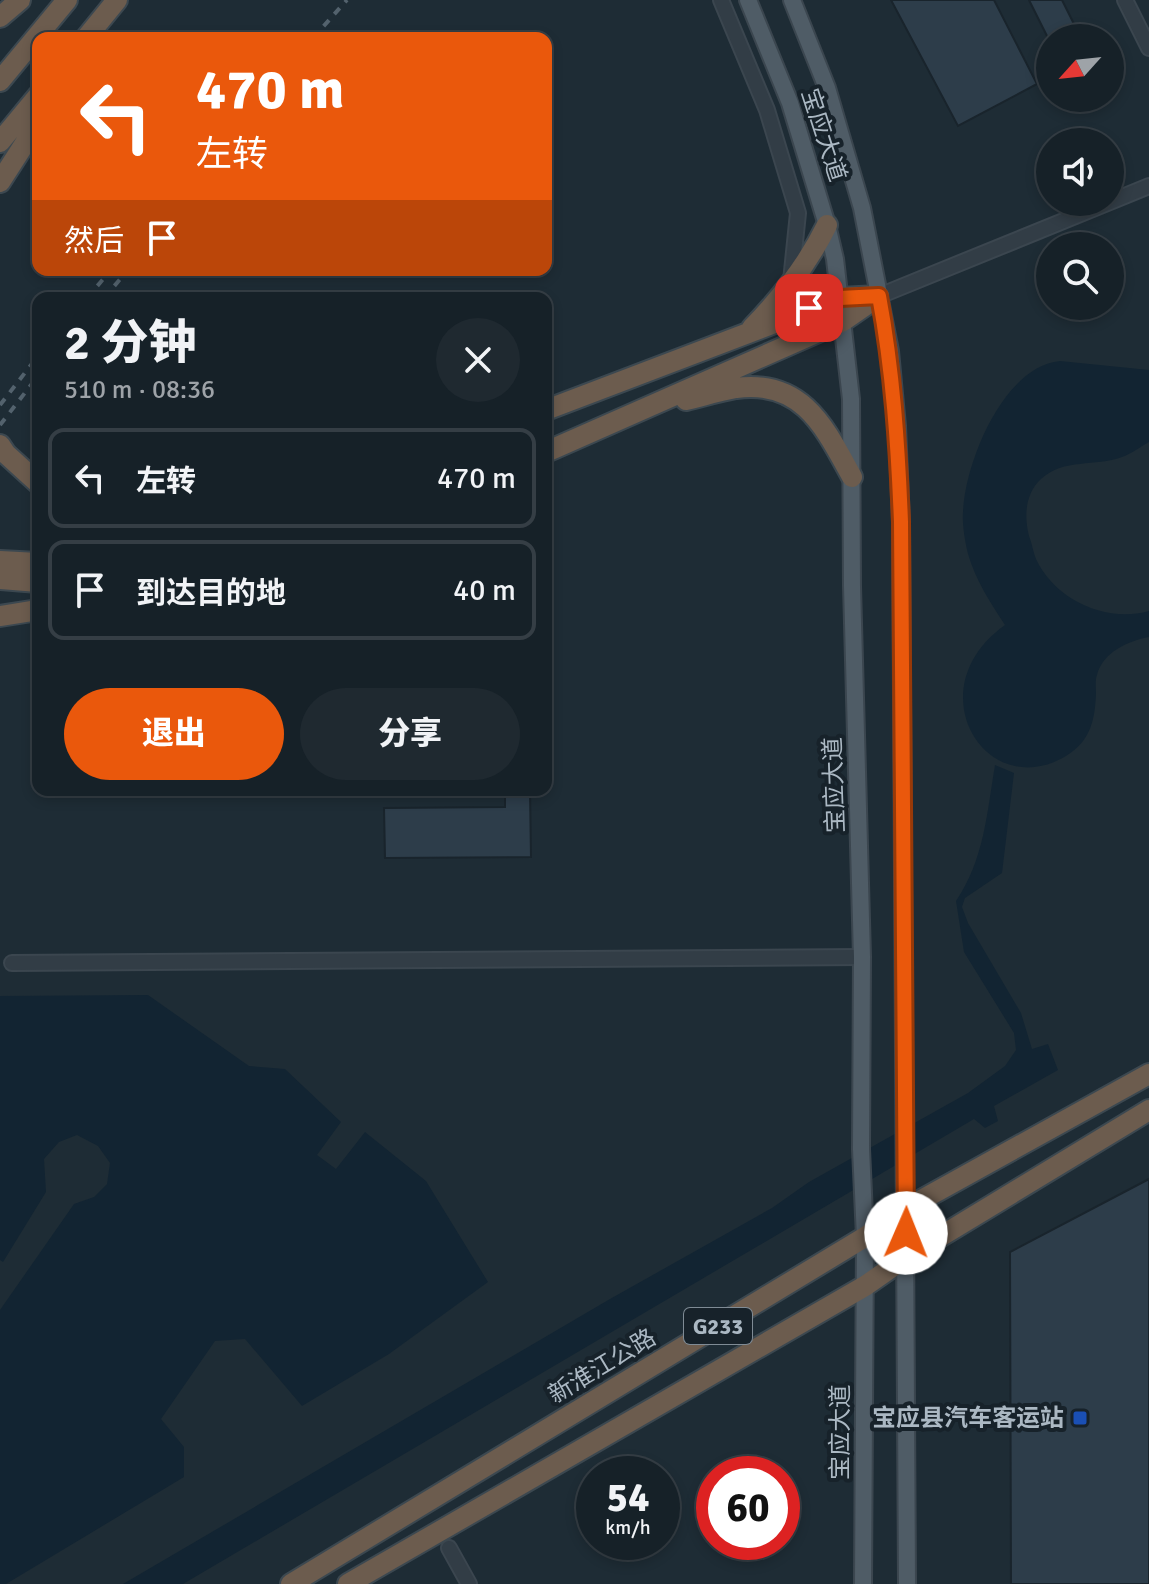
<!DOCTYPE html>
<html lang="zh">
<meta charset="utf-8">
<style>
:root{--surface:#162128;--page:#1f2930;--text:#f1f3f6;--muted:#9ea3a8;--line:#353e45;--accent:#ea580c}
body{margin:0;font-family:Signika,"Noto Sans SC",sans-serif;background:var(--page);color:var(--text);height:100vh;display:flex;flex-direction:column;font-size:30px;white-space:nowrap}
*{box-sizing:border-box;margin:0}
p{font-size:26px;color:var(--muted)}
.icon{flex:none;width:44px;height:44px;fill:none;stroke:currentColor;stroke-width:2;stroke-linecap:round;stroke-linejoin:round}
.map{position:relative;flex:1;overflow:hidden}
.drawer{position:absolute;left:32px;top:292px;width:520px;height:504px;display:flex;flex-direction:column;background:var(--surface);border-radius:16px;box-shadow:0 4px 12px #0003,0 0 0 2px var(--line)}
.drawer>*{flex:none}
.hud{position:absolute;left:32px;top:32px;width:520px;height:244px;border-radius:16px;box-shadow:0 4px 12px #0003,0 0 0 2px var(--line);background:#ea580c;color:#fff;overflow:hidden}
.needle{width:52px;rotate:243deg}
.tools{position:absolute;left:1036px;top:24px;display:grid;gap:16px}
.tools a{display:grid;place-items:center;width:88px;height:88px;border-radius:50%;background:var(--surface);box-shadow:0 4px 12px #0003,0 0 0 2px var(--line);font-size:40px}
.speed{position:absolute;left:576px;top:1456px;display:flex;gap:16px;font-size:40px;font-weight:700;text-align:center}
.speed>*{display:grid;place-content:center;width:104px;height:104px;border-radius:50%;background:var(--surface);box-shadow:0 4px 12px #0003,0 0 0 2px var(--line);line-height:1}
.speed small{font-size:20px;font-weight:400}
.speed .limit{border:12px solid #d22;background:#fff;color:#111}
.pin{position:absolute;display:grid;place-items:center;width:68px;height:68px;color:#fff;margin:-34px;border-radius:16px;box-shadow:0 4px 12px #0006}
.me{position:absolute;width:88px;margin:-44px;rotate:1deg;stroke-linejoin:round;filter:drop-shadow(0 0 6px #0008)}
.turn{display:flex;align-items:center;gap:28px;height:168px;padding:0 32px;font-size:36px}
.turn .icon{width:104px;height:104px;stroke-width:2.5}
.turn b{display:block;font-size:56px;line-height:68px}
.then{display:flex;align-items:center;height:76px;padding:0 32px;background:#0003;gap:16px;font-size:30px}
.round{display:grid;place-items:center;flex:none;width:84px;height:84px;border-radius:42px;background:var(--page)}
.summary{display:flex;align-items:center;justify-content:space-between;height:136px;padding:0 32px}
h1{font-size:48px;font-weight:800;line-height:60px}
.cta{display:flex;gap:16px;margin-top:auto;padding:16px 32px}
.cta a{flex:1;height:92px;border-radius:48px;background:var(--accent);color:#fff;font-size:32px;font-weight:800;line-height:92px;text-align:center}
.cta a+a{background:var(--page);color:var(--text)}
ul{padding:0;list-style:none}
li{display:flex;align-items:center;gap:24px;height:100px;margin:0 16px 12px;padding:0 16px;border:4px solid var(--line);border-radius:16px}
li div{flex:1}
li b{display:block;font-size:30px}
li em{font-style:normal}
.map>svg:first-child{display:block}
.water{fill:#122432}
.building{fill:#2d3d4a;stroke:#19242c;stroke-width:2}
.lines{fill:none;stroke-linecap:round;stroke-linejoin:round}
.minor-casing{stroke:#3b464f;stroke-width:18}
.major-casing{stroke:#3b464f;stroke-width:20}
.highway-casing{stroke:#3c4850;stroke-width:24}
.minor{stroke:#323d46;stroke-width:14}
.major{stroke:#4f5c66;stroke-width:16}
.highway{stroke:#6c5c4e;stroke-width:20}
.rail{stroke:#53626d;stroke-width:4;stroke-dasharray:8 8;stroke-linecap:butt}
.route-casing{stroke:#983908;stroke-width:20}
.route{stroke:#ea580c;stroke-width:14}
.transit-dot{fill:#1a4fb4;stroke:#17222a;stroke-width:3}
.labels{text-anchor:middle;stroke-width:8;stroke-linejoin:round;paint-order:stroke}
.shield{fill:#17222a;stroke:#7f8b95;stroke-width:2}
.shield-label{font-size:22px;font-weight:bold;fill:#abb8c3}
.street-label{font-size:24px;fill:#abb8c3;stroke:#17222a}
.poi-label{font-size:24px;font-weight:bold;fill:#abb8c3;stroke:#17222a;text-anchor:end}
</style>
<div class="map">
<svg width="1149" height="1584" viewBox="0 0 1149 1584">
<rect width="100%" height="100%" fill="#1e2c35"/>
<path class="water" d="M1060,361l89,9v72c-9,5 -18,12 -27,15 -27,10 -58,1 -81,22 -16,15 -17,37 -12,57 3,7 4,16 7,23 19,41 70,64 113,52v26c-21,4 -46,15 -52,38 -2,5 -1,13 -1,18 -1,26 -5,48 -30,63 -80,48 -151,-67 -61,-131 -15,-23 -29,-44 -37,-71 -3,-12 -6,-30 -5,-42 2,-50 41,-146 97,-151z
M995,765l19,8 -12,100 -37,25 -3,9 6,16 53,90 11,36 16,-5 10,26 -64,36 4,15 -13,7 -11,-9 -791,465h-60l487,-285 162,-91 37,-26 159,-89 37,-27 11,-16 -2,-17 -50,-81 -8,-51c28,-41 31,-88 39,-136z
M148,995l101,71 36,3 56,53 -24,33 19,14 29,-37 61,49 62,101 -99,72 -87,52 -57,-67 -30,2 -54,78 23,28v30l-178,107h-6v-274l74,-106 20,-7 13,-13 3,-21 -12,-17 -21,-11 -18,7 -15,17 2,33 -43,70 -3,-2v-264z"/>
<path class="building" d="M891,0h103l43,84 -79,42z
M1029,0h33l19,38h-33z
M505,790h25l1,67 -146,1 -1,-50 121,-1z
M1149,1179v405h-138l-1,-332z"/>
<g class="lines">
<g class="minor-casing">
<path id="minor" d="M721,0l46,110 31,103 -7,68
M1125,0l24,48
M1110,202l39,-16
M879,296l231,-94
M12,963l850,-6
M449,1548l20,36"/>
</g>
<g class="major-casing">
<path id="major" d="M748,0l42,103 37,122 8,34 16,140 1,187 10,371 -1,192 4,88 -2,347
M792,0l35,88 35,120 28,143 7,75 4,96 6,1062"/>
</g>
<g class="highway-casing">
<path id="highway" d="M0,17l20,-17
M86,38l31,-38
M0,81l67,-81
M0,142l38,-46
M0,182l38,-59
M752,328c30,-31 56,-64 75,-103
M686,400c17,-4 33,-9 50,-12 67,-9 89,40 116,89
M546,410l294,-112 39,-2
M0,445l6,9 32,29
M546,452l297,-131 36,-25
M0,561l38,2
M0,579l38,3
M0,616l38,-6
M291,1584l574,-347 42,-29 242,-134
M348,1584l517,-298 40,-28 244,-148"/>
</g>
<use href="#minor" class="minor"/>
<use href="#major" class="major"/>
<use href="#highway" class="highway"/>
<path class="rail" d="M313,38l34,-38
M87,298l24,-28
M104,298l24,-28
M0,405l38,-49
M0,425l38,-49"/>
</g>
<g class="lines">
<g class="route-casing">
<path id="route" d="M809,308l31,-10 39,-2c14,75 19,150 22,226l5,711"/>
</g>
<use href="#route" class="route"/>
</g>
<rect class="transit-dot" x="1072" y="1410" width="16" height="16" rx="4"/>
<g class="labels">
<rect class="shield" x="684" y="1308" width="68" height="36" rx="6"/>
<g class="shield-label">
<text x="718" y="1334">G233</text>
</g>
<g class="street-label">
<text transform="translate(824 135) rotate(72)" y="8">宝应大道</text>
<text transform="translate(834 785) rotate(-92)" y="8">宝应大道</text>
<text transform="translate(602 1366) rotate(-31)" y="8">新淮江公路</text>
<text transform="translate(840 1432) rotate(-90)" y="8">宝应大道</text>
</g>
<g class="poi-label">
<text x="1064" y="1426">宝应县汽车客运站</text>
</g>
</g>
</svg>
<div class="tools">
<a><svg class="needle" viewBox="-14 -14 28 28"><path d="M0-13l5 13h-10z" fill="#e53935"/><path d="M0 13l5-13h-10z" fill="#9ea3a8"/></svg></a>
<a><svg class="icon" aria-label="sound" viewBox="0 0 24 24"><path d="M4 9h4l5-4v14l-5-4H4zM17 9q2 3 0 6"/></svg></a>
<a><svg class="icon" aria-label="search" viewBox="0 0 24 24"><circle cx="10" cy="10" r="6"/><path d="M15 15l6 6"/></svg></a>
</div>
<div class="speed"><div>54<small>km/h</small></div><div class="limit">60</div></div>
<div class="pin" style="left:809px;top:308px;background:#d93025"><svg class="icon" aria-label="arrive" viewBox="0 0 24 24"><path d="M6 21V4h12l-3 4 3 4H6"/></svg></div>
<svg class="me" style="left:906px;top:1233px" viewBox="-20 -20 40 40"><circle r="19" fill="#fff"/><path d="M0-13L10 11 0 6-10 11z" fill="#ea580c"/></svg>
<div class="hud">
<div class="turn"><svg class="icon" aria-label="left" viewBox="0 0 24 24"><path d="M17 20v-9H6M10 6l-5 5 5 5"/></svg><div><b>470 m</b>左转</div></div>
<div class="then">然后<svg class="icon" aria-label="arrive" viewBox="0 0 24 24"><path d="M6 21V4h12l-3 4 3 4H6"/></svg></div>
</div>
<section class="drawer">
<div class="summary"><div><h1>2 分钟</h1><p>510 m · 08:36</p></div><a class="round"><svg class="icon" aria-label="close" viewBox="0 0 24 24"><path d="M6 6l12 12M18 6L6 18"/></svg></a></div>
<ul>
<li><svg class="icon" aria-label="left" viewBox="0 0 24 24"><path d="M17 20v-9H6M10 6l-5 5 5 5"/></svg><div><b>左转</b></div><em>470 m</em></li>
<li><svg class="icon" aria-label="arrive" viewBox="0 0 24 24"><path d="M6 21V4h12l-3 4 3 4H6"/></svg><div><b>到达目的地</b></div><em>40 m</em></li>
</ul>
<div class="cta"><a>退出</a><a>分享</a></div>
</section>
</div>
